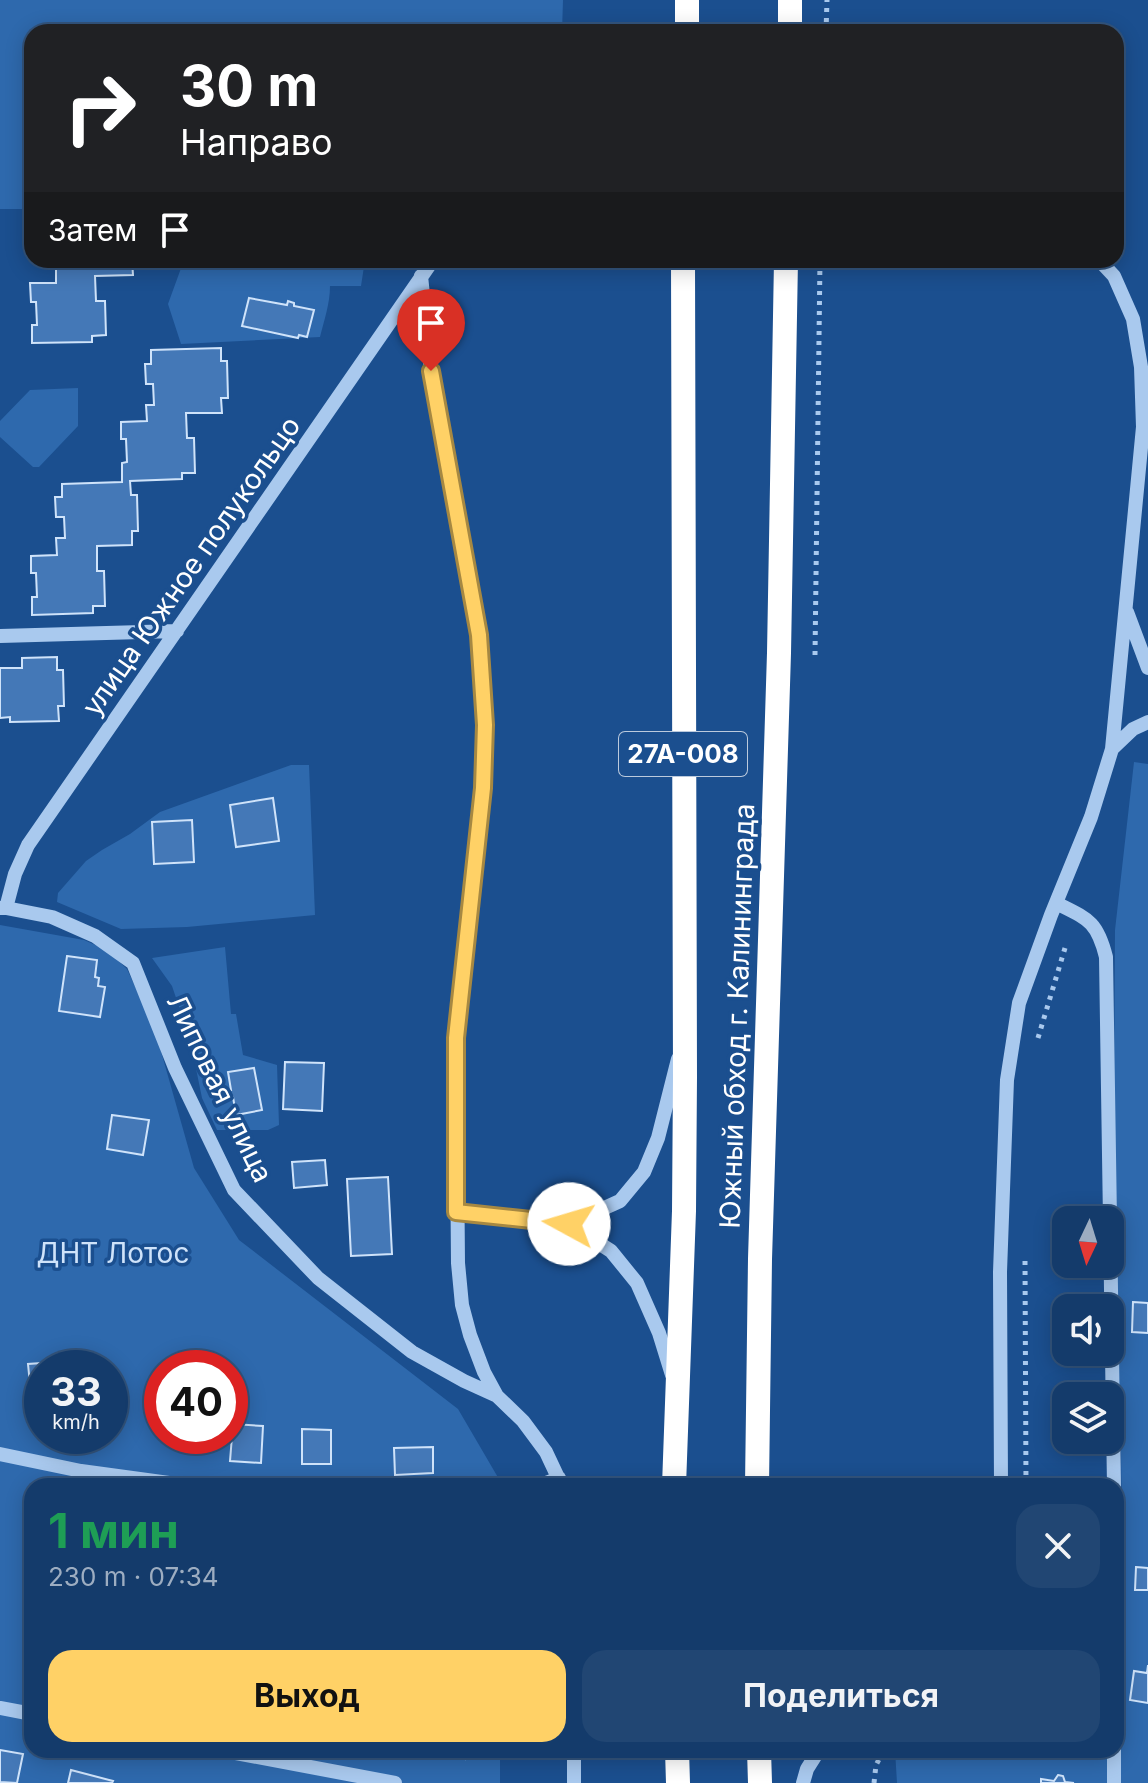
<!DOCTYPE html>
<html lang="ru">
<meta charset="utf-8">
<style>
:root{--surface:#143b6b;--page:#214673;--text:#f1f3f6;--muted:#9dadc1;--line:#33557e;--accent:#ffd166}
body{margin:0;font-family:Inter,sans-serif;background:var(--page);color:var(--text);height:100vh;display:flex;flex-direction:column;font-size:30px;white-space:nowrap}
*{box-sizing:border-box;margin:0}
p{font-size:26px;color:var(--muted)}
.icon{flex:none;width:44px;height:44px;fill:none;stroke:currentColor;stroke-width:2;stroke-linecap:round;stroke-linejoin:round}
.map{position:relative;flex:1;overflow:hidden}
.drawer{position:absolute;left:24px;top:1478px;width:1100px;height:280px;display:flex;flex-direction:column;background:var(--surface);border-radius:24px;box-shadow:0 4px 20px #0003,0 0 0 2px var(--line)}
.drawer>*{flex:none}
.banner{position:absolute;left:24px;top:24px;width:1100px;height:244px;border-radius:24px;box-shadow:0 4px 20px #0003,0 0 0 2px var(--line);background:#202124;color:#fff;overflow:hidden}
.needle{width:52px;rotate:184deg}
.tools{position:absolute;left:1052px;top:1206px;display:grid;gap:16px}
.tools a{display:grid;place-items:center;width:72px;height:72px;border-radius:16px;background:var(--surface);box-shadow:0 4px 20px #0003,0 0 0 2px var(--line);font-size:40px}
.speed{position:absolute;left:24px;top:1350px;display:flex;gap:16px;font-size:40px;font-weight:700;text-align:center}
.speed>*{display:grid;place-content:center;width:104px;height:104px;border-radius:50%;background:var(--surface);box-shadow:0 4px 20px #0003,0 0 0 2px var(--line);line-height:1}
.speed small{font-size:20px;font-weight:400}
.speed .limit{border:12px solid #d22;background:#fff;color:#111}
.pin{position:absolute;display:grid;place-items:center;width:68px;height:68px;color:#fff;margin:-82px -34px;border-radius:50% 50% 50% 0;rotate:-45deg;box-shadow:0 0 8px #0007}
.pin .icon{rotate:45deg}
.me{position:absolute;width:88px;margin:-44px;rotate:276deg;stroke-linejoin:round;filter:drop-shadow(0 0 6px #0008)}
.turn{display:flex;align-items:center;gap:28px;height:168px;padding:0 24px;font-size:36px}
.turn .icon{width:104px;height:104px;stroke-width:2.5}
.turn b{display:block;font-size:56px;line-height:68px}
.then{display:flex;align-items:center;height:76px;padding:0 24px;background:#0003;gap:16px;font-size:30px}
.round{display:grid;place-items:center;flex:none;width:84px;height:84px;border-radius:24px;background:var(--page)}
.headline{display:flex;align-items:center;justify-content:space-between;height:136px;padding:0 24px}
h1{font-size:48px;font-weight:700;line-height:60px;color:#1e9e55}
.action{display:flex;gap:16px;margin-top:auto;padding:16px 24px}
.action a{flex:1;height:92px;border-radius:24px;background:var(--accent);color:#111;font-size:32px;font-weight:700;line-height:92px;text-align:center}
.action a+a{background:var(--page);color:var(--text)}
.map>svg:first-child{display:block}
.green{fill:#2e69ad;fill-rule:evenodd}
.building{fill:#4478b7;stroke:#cfe3fa;stroke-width:2}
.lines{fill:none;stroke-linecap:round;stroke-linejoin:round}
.path{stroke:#a9c9ee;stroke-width:5;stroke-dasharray:4 6;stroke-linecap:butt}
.minor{stroke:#a9c9ee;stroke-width:14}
.highway{stroke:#fff;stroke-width:24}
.route-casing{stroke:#a68842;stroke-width:20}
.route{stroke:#ffd166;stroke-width:14}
.labels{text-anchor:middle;stroke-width:7;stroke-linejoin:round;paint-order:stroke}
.shield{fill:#1b4f8f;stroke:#bbcadd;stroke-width:2}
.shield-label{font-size:26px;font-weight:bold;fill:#fff}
.street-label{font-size:28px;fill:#fff;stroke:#1b4f8f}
.park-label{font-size:28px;fill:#cfe3fa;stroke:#1b4f8f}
</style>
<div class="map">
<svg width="1148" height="1783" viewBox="0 0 1148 1783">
<rect width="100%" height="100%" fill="#1b4f8f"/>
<path class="green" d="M0,0h563l-1,32h-530v177h-32z
M184,260h181l-4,26h-31c0,18 -6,34 -10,51l-139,7 -13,-40z
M78,388v38l-39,41h-6l-33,-30v-16l30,-31z
M1134,762l14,2v1019h-251l-2,-33h221v-129l7,-1 -2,-166 -4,-111 -3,-249 1,-164z
M291,765h18l6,150 -128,12 -66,2 -64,-27 1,-9 28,-32 16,-11 28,-16 30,-22z
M0,925l84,15 23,10 20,19 28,61 39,138 45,72 219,169 45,77h-471v264h468v33h-500zM42,1368h68v68h-68zM162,1368h68v68h-68z
M225,947l6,67h5l7,41 34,10 2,60 -11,5h-51l-15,-32 -12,-59 -18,-53 -20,-28z"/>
<path class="building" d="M64,260h74h-6l1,15 -38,1 1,25h9l1,34 -14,1v6l-60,1v-18h5l-1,-23h-5l-1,-19h26v-17l8,-1z
M249,298l38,7 1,-4 6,2v3l20,4 -7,27 -8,-2 -1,3 -56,-12z
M221,348v13h6l1,37h-7l1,15h-36l1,25h7l1,35h-13v6l-52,2 1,14h6l1,36h-6v14l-35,1v25h7l1,35h-12v7l-61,2v-18h5l-1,-24h-5v-17l26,-1 -1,-17h9l-1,-21h-8l-1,-20h7v-13l60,-2v-19l5,-1 -1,-23h-5v-17l26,-1 -1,-16h8l-1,-21h-7l-1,-20h6v-14z
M57,657v13h6l1,36h-6l1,15 -49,1v-5l-10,1v-50h22v-10z
M273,798l6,43 -43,6 -6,-42z
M192,820l2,42 -40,2 -2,-42z
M67,956l30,4 -2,17 4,1 -1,8 7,1 -5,30 -41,-6z
M285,1062l39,1 -2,48 -39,-2z
M254,1068l8,42 -26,5 -3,-18 -6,1 -1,-8h5l-3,-18z
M112,1115l37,5 -6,35 -36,-6z
M325,1160l2,25 -33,3 -2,-26z
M388,1177l4,77 -41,2 -4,-77z
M1133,1302l15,1v30l-16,-1z
M71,1361l1,7h-30v56l-8,1 -6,-61z
M233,1424l30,2 -2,37 -31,-2z
M302,1429l29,1v34h-29z
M433,1447v26l-38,2 -1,-27z
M1136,1567l12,1v22h-13z
M1148,1665v38l-18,-3 4,-29 13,2z
M0,1750l23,4 -6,29 -17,-1z
M450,1750h17l-2,9 -16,-4z
M71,1770l42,11 -1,2h-44z
M1058,1775l5,1 2,6 9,1h-33v-4l13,2z"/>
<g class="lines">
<path class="path" d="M826,32l1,-32
M815,655l5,-395
M1038,1038l27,-90
M1025,1261l1,225
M874,1783l2,-18 8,-15"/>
<path class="minor" d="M421,276l10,95 48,264 6,90 -2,63 -27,250 2,225 4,42 8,30 14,37 13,24 26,25 23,31 16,34
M1127,612l21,56
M0,636l177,-5
M1112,749l21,-20 15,-7
M1056,903c32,16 41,18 50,54l4,263
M0,908h6l46,9 43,19 38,27 42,105 59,122 84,88 94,74 52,29 33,15
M6,908l9,-34 13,-29 405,-585
M456,1212l113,12 42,27 26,32 22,50 13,42
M569,1224l51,-23 24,-29 14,-34 20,-79
M1110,1224l4,262
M0,1454l81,17 110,15
M538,1486l21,-8
M1001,1486l-1,-214 7,-192 12,-77 32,-88 40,-98 21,-68 31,-322 -2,-60 -8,-48 -19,-43 -15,-16
M0,1708l32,6
M220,1750l175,33
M1114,1750v33
M574,1783v-33
M803,1783l4,-14 12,-19"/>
<path class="highway" d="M687,32v-32
M790,32v-32
M674,1486l10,-275 1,-134 -2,-817
M757,1486l3,-227 19,-606 7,-393
M677,1750l1,33
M759,1750l1,33"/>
</g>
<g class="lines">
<g class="route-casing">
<path id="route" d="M431,371l48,264 6,90 -2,63 -27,250v174l113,12"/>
</g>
<use href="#route" class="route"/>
</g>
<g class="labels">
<rect class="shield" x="619" y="732" width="128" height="44" rx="6"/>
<g class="shield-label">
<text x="683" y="763">27А-008</text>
</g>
<g class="street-label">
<text transform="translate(191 566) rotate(-55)" y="10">улица Южное полукольцо</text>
<text transform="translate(737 1016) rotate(-88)" y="10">Южный обход г. Калининграда</text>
<text transform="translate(220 1088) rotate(64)" y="10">Липовая улица</text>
</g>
<g class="park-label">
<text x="113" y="1263">ДНТ Лотос</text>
</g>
</g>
</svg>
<div class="tools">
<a><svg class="needle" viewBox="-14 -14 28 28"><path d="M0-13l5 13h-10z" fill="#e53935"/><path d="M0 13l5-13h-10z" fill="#9dadc1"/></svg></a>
<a><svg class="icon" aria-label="sound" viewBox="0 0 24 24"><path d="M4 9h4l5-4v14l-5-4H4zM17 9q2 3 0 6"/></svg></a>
<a><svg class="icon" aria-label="layers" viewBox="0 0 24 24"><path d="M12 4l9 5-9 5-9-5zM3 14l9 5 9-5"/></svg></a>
</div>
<div class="speed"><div>33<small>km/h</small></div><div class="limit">40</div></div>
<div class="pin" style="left:431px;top:371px;background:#d93025"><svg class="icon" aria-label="arrive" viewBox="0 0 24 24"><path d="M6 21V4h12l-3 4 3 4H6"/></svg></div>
<svg class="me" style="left:569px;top:1224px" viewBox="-20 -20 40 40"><circle r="19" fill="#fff"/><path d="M0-13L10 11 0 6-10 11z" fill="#ffd166"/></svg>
<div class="banner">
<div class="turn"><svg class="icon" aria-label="right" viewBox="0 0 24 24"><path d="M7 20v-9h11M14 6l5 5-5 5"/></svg><div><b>30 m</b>Направо</div></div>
<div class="then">Затем<svg class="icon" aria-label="arrive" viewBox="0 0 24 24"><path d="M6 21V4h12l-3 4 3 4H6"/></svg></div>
</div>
<section class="drawer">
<div class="headline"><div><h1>1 мин</h1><p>230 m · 07:34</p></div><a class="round"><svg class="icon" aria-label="close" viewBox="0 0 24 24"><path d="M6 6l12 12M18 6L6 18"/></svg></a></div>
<div class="action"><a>Выход</a><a>Поделиться</a></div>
</section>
</div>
